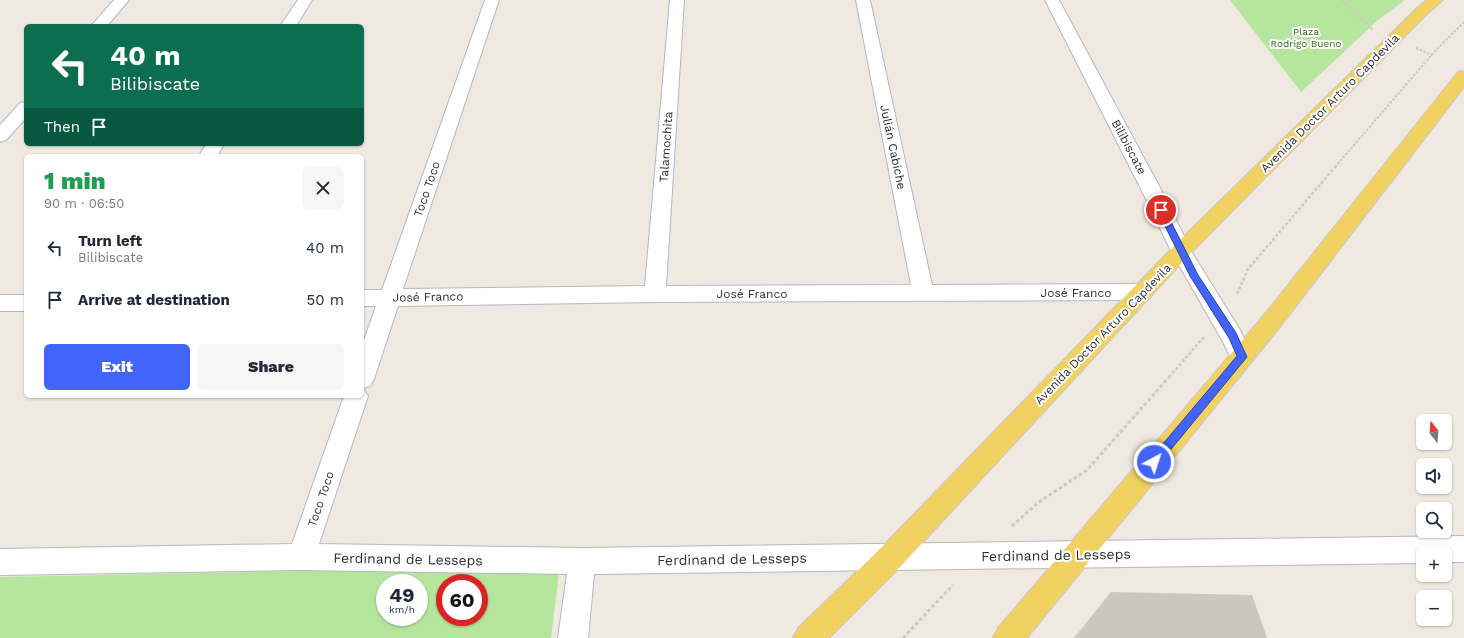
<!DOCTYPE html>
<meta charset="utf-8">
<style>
:root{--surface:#fff;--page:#f6f6f7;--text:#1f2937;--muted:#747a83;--accent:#4264fb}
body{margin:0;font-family:"Work Sans",sans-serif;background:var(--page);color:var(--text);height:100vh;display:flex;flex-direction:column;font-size:15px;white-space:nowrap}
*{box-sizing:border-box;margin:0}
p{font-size:13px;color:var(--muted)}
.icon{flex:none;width:22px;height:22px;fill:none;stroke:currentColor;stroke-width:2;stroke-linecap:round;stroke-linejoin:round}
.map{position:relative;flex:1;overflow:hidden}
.panel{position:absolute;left:24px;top:154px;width:340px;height:244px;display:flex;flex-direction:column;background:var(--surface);border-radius:6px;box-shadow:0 1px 3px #0004}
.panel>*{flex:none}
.banner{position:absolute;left:24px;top:24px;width:340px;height:122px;border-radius:6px;box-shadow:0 1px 3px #0004;background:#0b6e4f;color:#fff;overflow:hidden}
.needle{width:26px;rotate:343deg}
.controls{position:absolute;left:1416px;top:414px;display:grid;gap:8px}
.controls a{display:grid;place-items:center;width:36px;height:36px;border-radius:6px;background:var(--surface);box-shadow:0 1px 3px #0004;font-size:20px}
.speed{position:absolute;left:376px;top:574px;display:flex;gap:8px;font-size:20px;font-weight:700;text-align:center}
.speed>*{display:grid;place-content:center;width:52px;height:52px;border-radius:50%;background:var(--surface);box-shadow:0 1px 3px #0004;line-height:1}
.speed small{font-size:10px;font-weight:400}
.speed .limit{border:6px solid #d22;background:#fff;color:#111}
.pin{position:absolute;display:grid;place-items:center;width:34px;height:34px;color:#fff;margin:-17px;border:2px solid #fff;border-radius:50%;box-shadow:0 1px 4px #0007}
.me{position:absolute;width:44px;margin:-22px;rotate:40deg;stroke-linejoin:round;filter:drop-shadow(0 0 3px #0008)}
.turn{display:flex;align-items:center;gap:14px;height:84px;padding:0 20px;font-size:18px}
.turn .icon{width:52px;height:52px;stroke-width:2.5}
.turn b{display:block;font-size:28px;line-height:34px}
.then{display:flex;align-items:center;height:38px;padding:0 20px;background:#0003;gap:8px;font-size:15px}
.round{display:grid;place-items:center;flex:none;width:42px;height:42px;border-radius:6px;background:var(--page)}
.head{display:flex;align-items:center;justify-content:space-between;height:68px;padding:0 20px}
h1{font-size:24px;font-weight:800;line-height:30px;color:#1e9e55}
.primary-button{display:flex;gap:8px;margin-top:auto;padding:8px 20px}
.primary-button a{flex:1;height:46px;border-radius:6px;background:var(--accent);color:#fff;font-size:16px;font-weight:800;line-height:46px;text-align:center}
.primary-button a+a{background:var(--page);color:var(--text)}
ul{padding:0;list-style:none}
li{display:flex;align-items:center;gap:12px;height:52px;padding:0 20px}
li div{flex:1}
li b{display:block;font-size:15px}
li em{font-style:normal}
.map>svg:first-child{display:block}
.green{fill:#b6e59e;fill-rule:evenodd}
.building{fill:#cbc7bf}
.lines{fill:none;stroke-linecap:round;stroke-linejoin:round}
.minor-casing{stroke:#b4b7c1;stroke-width:2}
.primary-casing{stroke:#c9c9c9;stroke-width:2}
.path-far2{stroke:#c9c9c9;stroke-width:2;stroke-dasharray:2.5 1.5;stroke-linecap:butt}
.path-far1{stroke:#c9c9c9;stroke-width:2.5;stroke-dasharray:3 2;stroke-linecap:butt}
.path{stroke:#c9c9c9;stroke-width:3;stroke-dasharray:3.5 2.5;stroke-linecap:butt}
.minor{fill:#fff;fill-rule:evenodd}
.primary{fill:#f2d163;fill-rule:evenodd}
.route{fill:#4264fb;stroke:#2b41a3}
.labels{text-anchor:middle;stroke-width:4;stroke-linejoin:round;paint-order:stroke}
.far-park-label{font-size:10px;fill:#2c6e1b;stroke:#fff}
.street-label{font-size:12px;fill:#2e2e2e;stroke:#fff}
.near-street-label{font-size:14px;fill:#2e2e2e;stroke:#fff}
</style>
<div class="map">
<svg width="1464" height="638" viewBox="0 0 1464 638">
<rect width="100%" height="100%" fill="#efe9e1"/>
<path class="green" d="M1230,0h175l-28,21 -76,71z
M560,566l-9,72h-551v-61zM385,583h34v34h-34zM445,583h34v34h-34z"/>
<path class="building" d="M1111,592l141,3 15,43h-193z"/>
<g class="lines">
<g class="minor-casing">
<path id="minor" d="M114,0h15l-22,26h-16z
M298,0h14l-16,26h-16z
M485,0h14l-96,289 242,-3 25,-286h14l-18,286 245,-1 -55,-285h14l62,285 210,-1 8,2 3,6 -3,6 -8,2 -487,2 -257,4 -24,73 -4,7 -7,2 5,8 -49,148 263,4 882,-12v26h-19v-9h-22v10l-829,11 -6,64h-30l9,-64 -266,-4 -301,5v-26l292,-5 52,-148h18v-50l14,-40h-14v-16h20z
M1045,0h14l107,199 25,52 49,79 13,27 -3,7 -8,2 -8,-2 -12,-24 -51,-89 -25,-52z
M26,102v16l-20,22 -6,2v-17l20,-22z
M206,144h18l-7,12h-18z
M0,295h26v16h-26z"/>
</g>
<g class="primary-casing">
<path id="primary" d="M1427,0h16l-16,14 -239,242 -287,310 -72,72h-36l5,-10 83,-80 293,-302 243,-238z
M1464,71v16l-184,240 -253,311h-34l5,-10 266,-313 194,-243z"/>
</g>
<path class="path-far2" d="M1342,0l31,30
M1416,48l16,7
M1335,167l101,-117 28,-28"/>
<path class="path-far1" d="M1237,294l11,-25 88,-103
M1169,377l35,-40"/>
<path class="path" d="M1012,526l27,-24 48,-32 83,-94
M903,638l50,-53"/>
<use href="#minor" class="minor"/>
<use href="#primary" class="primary"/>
</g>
<path class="route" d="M1161,207l4,3 33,65 38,58 11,24 -89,108 -4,1 -3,-1 -2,-3 2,-4 86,-102 -8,-18 -39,-62 -33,-66z"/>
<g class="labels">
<g class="far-park-label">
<text x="1306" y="35">Plaza<tspan x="1306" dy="12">Rodrigo Bueno</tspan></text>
</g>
<g class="street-label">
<text transform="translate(1330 103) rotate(-45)" y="4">Avenida Doctor Arturo Capdevila</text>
<text transform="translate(666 147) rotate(-86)" y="4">Talamochita</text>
<text transform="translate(893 147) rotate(78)" y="4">Julián Cabiche</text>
<text transform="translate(1129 147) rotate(62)" y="4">Bilibiscate</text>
<text transform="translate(427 189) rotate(-71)" y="4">Toco Toco</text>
<text x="1076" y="297">José Franco</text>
<text x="752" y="298">José Franco</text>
<text transform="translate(428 297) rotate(-1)" y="4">José Franco</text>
<text transform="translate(1103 334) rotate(-46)" y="4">Avenida Doctor Arturo Capdevila</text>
<text transform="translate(321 499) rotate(-71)" y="4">Toco Toco</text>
</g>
<g class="near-street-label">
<text transform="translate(1056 555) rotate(-1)" y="5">Ferdinand de Lesseps</text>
<text transform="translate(408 559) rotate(1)" y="5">Ferdinand de Lesseps</text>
<text transform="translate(732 559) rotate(-1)" y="5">Ferdinand de Lesseps</text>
</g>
</g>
</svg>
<div class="controls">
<a><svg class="needle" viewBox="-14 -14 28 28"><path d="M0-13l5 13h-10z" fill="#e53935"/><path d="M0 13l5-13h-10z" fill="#747a83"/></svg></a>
<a><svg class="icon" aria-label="sound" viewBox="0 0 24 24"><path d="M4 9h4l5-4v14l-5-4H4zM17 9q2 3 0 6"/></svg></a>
<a><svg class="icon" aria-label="search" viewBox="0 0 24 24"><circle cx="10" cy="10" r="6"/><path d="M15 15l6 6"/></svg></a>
<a>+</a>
<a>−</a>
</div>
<div class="speed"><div>49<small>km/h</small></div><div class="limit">60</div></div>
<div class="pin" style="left:1161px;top:210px;background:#d93025"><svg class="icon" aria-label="arrive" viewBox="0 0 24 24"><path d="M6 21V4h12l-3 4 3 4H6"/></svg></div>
<svg class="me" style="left:1154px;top:462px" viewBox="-20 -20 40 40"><circle r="17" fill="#4264fb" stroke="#fff" stroke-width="3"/><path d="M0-11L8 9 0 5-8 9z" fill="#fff"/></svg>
<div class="banner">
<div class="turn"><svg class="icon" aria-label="left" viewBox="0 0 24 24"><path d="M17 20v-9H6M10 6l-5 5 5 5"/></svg><div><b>40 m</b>Bilibiscate</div></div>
<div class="then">Then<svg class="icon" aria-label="arrive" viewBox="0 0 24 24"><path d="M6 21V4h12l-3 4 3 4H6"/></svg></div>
</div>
<section class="panel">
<div class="head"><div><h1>1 min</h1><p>90 m · 06:50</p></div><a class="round"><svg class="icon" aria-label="close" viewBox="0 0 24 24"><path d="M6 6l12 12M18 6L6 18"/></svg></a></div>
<ul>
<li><svg class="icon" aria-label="left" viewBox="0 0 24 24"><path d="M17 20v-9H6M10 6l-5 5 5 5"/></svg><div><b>Turn left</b><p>Bilibiscate</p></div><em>40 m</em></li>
<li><svg class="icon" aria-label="arrive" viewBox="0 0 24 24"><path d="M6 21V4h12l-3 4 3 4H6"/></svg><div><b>Arrive at destination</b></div><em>50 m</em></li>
</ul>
<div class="primary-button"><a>Exit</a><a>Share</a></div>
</section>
</div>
